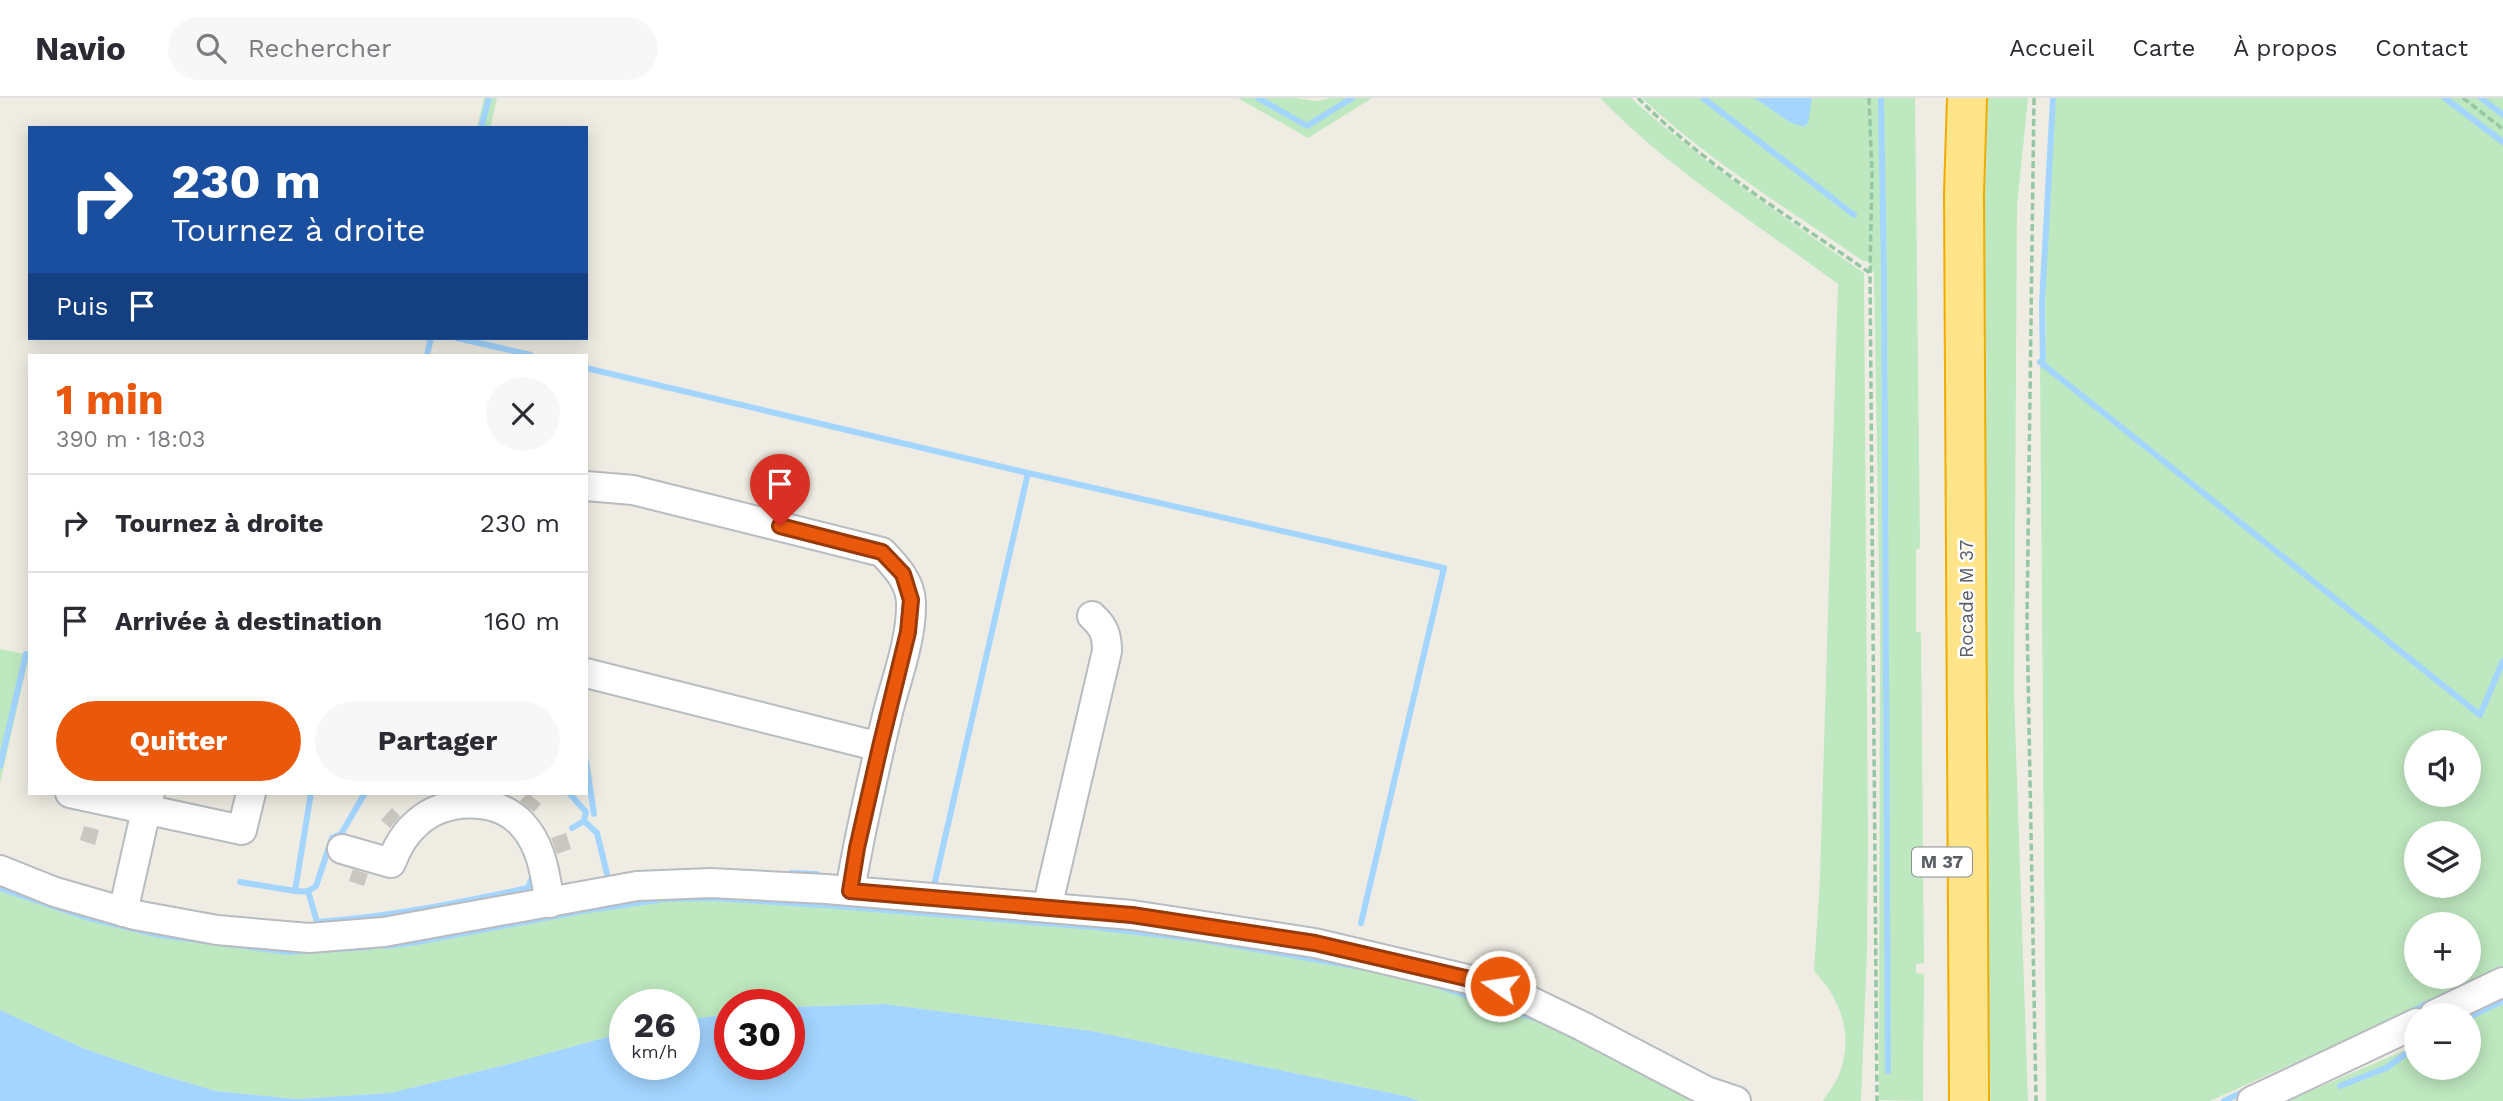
<!DOCTYPE html>
<html lang="fr">
<meta charset="utf-8">
<style>
:root{--surface:#fff;--page:#f7f7f7;--text:#2b2b33;--muted:#7c7c81;--line:#e1e1e2;--accent:#ea580c}
body{margin:0;font-family:"Work Sans",sans-serif;background:var(--page);color:var(--text);height:100vh;display:flex;flex-direction:column;font-size:26px;white-space:nowrap}
*{box-sizing:border-box;margin:0}
p{font-size:23px;color:var(--muted)}
.icon{flex:none;width:38px;height:38px;fill:none;stroke:currentColor;stroke-width:2;stroke-linecap:round;stroke-linejoin:round}
.map{position:relative;flex:1;overflow:hidden}
.panel{position:absolute;left:28px;top:256px;width:560px;height:441px;display:flex;flex-direction:column;background:var(--surface);border-radius:0px;box-shadow:0 4px 18px #0003}
.panel>*{flex:none}
.top-card{position:absolute;left:28px;top:28px;width:560px;height:214px;border-radius:0px;box-shadow:0 4px 18px #0003;background:#1a4fa0;color:#fff;overflow:hidden}
.buttons{position:absolute;left:2404px;top:632px;display:grid;gap:14px}
.buttons a{display:grid;place-items:center;width:77px;height:77px;border-radius:50%;background:var(--surface);box-shadow:0 4px 18px #0003;font-size:35px}
.speed{position:absolute;left:609px;top:891px;display:flex;gap:14px;font-size:35px;font-weight:700;text-align:center}
.speed>*{display:grid;place-content:center;width:91px;height:91px;border-radius:50%;background:var(--surface);box-shadow:0 4px 18px #0003;line-height:1}
.speed small{font-size:18px;font-weight:400}
.speed .limit{border:10px solid #d22;background:#fff;color:#111}
.pin{position:absolute;display:grid;place-items:center;width:60px;height:60px;color:#fff;margin:-72px -30px;border-radius:50% 50% 50% 0;rotate:-45deg;box-shadow:0 0 7px #0007}
.pin .icon{rotate:45deg}
.me{position:absolute;width:77px;margin:-38px;rotate:283deg;stroke-linejoin:round;filter:drop-shadow(0 0 5px #0008)}
.turn{display:flex;align-items:center;gap:24px;height:147px;padding:0 28px;font-size:32px}
.turn .icon{width:91px;height:91px;stroke-width:2.5}
.turn b{display:block;font-size:49px;line-height:60px}
.then{display:flex;align-items:center;height:66px;padding:0 28px;background:#0003;gap:14px;font-size:26px}
.round{display:grid;place-items:center;flex:none;width:74px;height:74px;border-radius:37px;background:var(--page)}
.headline{display:flex;align-items:center;justify-content:space-between;height:119px;padding:0 28px}
h1{font-size:42px;font-weight:700;line-height:52px;color:var(--accent)}
.action{display:flex;gap:14px;margin-top:auto;padding:14px 28px}
.action a{flex:1;height:80px;border-radius:42px;background:var(--accent);color:#fff;font-size:28px;font-weight:700;line-height:80px;text-align:center}
.action a+a{background:var(--page);color:var(--text)}
ul{padding:0;list-style:none}
li{display:flex;align-items:center;gap:21px;height:98px;padding:0 28px;border-top:2px solid var(--line)}
li div{flex:1}
li b{display:block;font-size:26px}
li em{font-style:normal}
header{display:flex;align-items:center;gap:42px;box-sizing:border-box;height:98px;padding:0 35px;background:var(--surface);border-bottom:2px solid var(--line)}
header strong{font-size:33px}
nav{display:flex;gap:38px;margin-inline-start:auto;font-size:24px}
.search{width:490px;height:63px;background:var(--page);display:flex;align-items:center;gap:18px;box-sizing:border-box;padding:0 24px;border-radius:38px;color:var(--muted);font-size:26px}
.map>svg:first-child{display:block}
.green{fill:#bee8bf;fill-rule:evenodd}
.water{fill:#a3d5ff}
.lines{fill:none;stroke-linecap:round;stroke-linejoin:round}
.stream{stroke:#a3d5ff;stroke-width:6}
.building{fill:#cac6c0}
.minor-casing{stroke:#b8bbc0;stroke-width:32}
.highway-casing{stroke:#f2ac00;stroke-width:42}
.path{stroke:#95c7a5;stroke-width:3.5;stroke-dasharray:7 3.5;stroke-linecap:butt}
.minor{stroke:#fff;stroke-width:28}
.highway{stroke:#ffe48a;stroke-width:38}
.route-casing{stroke:#983908;stroke-width:18}
.route{stroke:#ea580c;stroke-width:12}
.labels{text-anchor:middle;stroke-width:5;stroke-linejoin:round;paint-order:stroke}
.shield{fill:#fff;stroke:#8c8f93;stroke-width:2}
.shield-label{font-size:18px;font-weight:bold;fill:#5b5f65}
.street-label{font-size:19px;fill:#5b5f65;stroke:#fff}
</style>
<header>
<strong>Navio</strong>
<div class="search"><svg class="icon" aria-label="search" viewBox="0 0 24 24"><circle cx="10" cy="10" r="6"/><path d="M15 15l6 6"/></svg>Rechercher</div>
<nav><a>Accueil</a><a>Carte</a><a>À propos</a><a>Contact</a></nav>
</header>
<div class="map">
<svg width="2503" height="1003" viewBox="0 0 2503 1003">
<rect width="100%" height="100%" fill="#efede3"/>
<path class="green" d="M484,0h13l-7,30h-13z
M1238,0h56l23,3 14,-3h41l-64,40z
M1600,0h31c72,65 153,119 233,175l4,567 -1,112 -6,149h-38c6,-10 13,-18 17,-29 14,-37 0,-74 -26,-101l6,-93 18,-594c-81,-60 -168,-114 -238,-186z
M1642,0h112l37,25 22,-24 -1,-1h103l5,450 -4,2v81l5,2 3,330 -8,1v9l8,1 -1,127 -44,-1 1,-467 -6,-359 -6,-13h-5c-75,-52 -154,-100 -221,-163z
M1986,0h42l-11,109 -3,485 14,409h-41l-4,-956z
M2056,0h447v871l-293,132h-164l-6,-739v-6l6,4 -1,-120zM2417,644h52v52h-52zM2417,735h52v53h-52zM2417,826h52v52h-52z
M0,551l29,6 -29,129z
M0,782l207,56 426,-43 275,8 356,42 233,53 218,105h-296l-14,-5 -313,-65 -208,-27 -95,3v-3h-59v10l-46,6v-16h-59v28l-116,32 -119,29 -94,6 -80,-8 -64,-19 -69,-24 -83,-38z
M2503,906v97h-216l130,-56v23h52v-48z"/>
<path class="water" d="M1754,0h58l-4,25 -4,4 -13,-4z
M884,906l208,27 313,65 14,5h-1419v-91l83,38 69,24 64,19 80,8 94,-6 119,-29 116,-32v32h59v-44l46,-6v50h59v-57z"/>
<g class="lines">
<path class="stream" d="M1258,0l49,28 45,-28
M1703,0l151,117
M1881,0l3,178 4,795
M2445,0l58,44
M2481,0l22,17
M481,30l8,-30
M457,240l74,17
M427,257l4,-17
M2040,264l440,353 23,-54
M2043,267l-1,-61 11,-206
M586,270l442,105 416,95 -83,355
M586,663l8,53
M0,668l26,-112
M311,695l-16,98c9,1 14,1 21,-5l16,-48 9,-4 24,-41
M569,695l17,19 -2,9 -12,7
M584,723l13,12 11,45h5
M791,775l26,1
M240,784l55,9
M938,788h-4l94,-413
M0,790l85,29 74,18 129,17 82,-5
M308,793l9,31c72,-5 141,-19 211,-34l6,-16
M384,848l27,-3 177,-33 77,-11 47,-1 112,7 270,22 110,13 149,26
M1438,888l96,32
M2409,915l21,-11
M2469,919l34,-16
M2340,988l46,-18 31,-22
M2224,1003l23,-11"/>
</g>
<path class="building" d="M528,695l13,11 -7,8 -14,-11z
M392,710l8,8 -10,12 -9,-8z
M84,728l15,4 -4,15 -15,-5z
M566,735l5,16 -14,5 -6,-16z
M353,771l15,5 -4,12 -15,-5z"/>
<g class="lines">
<g class="minor-casing">
<path id="minor" d="M586,388l47,4 249,62c14,15 28,29 29,50 1,36 -14,75 -23,110 -14,59 -28,119 -38,179
M586,575l294,74
M70,695l172,37 9,-37
M342,751l49,14c6,-16 13,-29 26,-40 27,-25 78,-27 104,0 21,22 24,51 29,80
M0,772l55,22 80,23 82,15 92,8 75,-6 253,-46 74,-3 115,6 306,26 183,28 186,44 81,39 124,65 30,10
M1047,810l60,-257c0,-16 -3,-24 -15,-35
M123,814l27,-119
M2434,917l69,-33
M2252,1003l165,-78"/>
</g>
<g class="highway-casing">
<path id="highway" d="M1967,0l-3,95 5,908"/>
</g>
<path class="path" d="M1638,0c66,67 155,121 232,175
M1869,0l3,76 -2,99 7,828
M2034,0l-7,520 9,483
M2463,0l40,31"/>
<use href="#minor" class="minor"/>
<use href="#highway" class="highway"/>
</g>
<g class="lines">
<g class="route-casing">
<path id="route" d="M780,428l102,26 21,22 8,26 -3,32 -28,115 -23,101 -7,43 282,24 183,28 185,43"/>
</g>
<use href="#route" class="route"/>
</g>
<g class="labels">
<rect class="shield" x="1912" y="749.5" width="60" height="29" rx="5"/>
<g class="shield-label">
<text x="1942" y="770">M 37</text>
</g>
<g class="street-label">
<text transform="translate(1966 501) rotate(-90)" y="7">Rocade M 37</text>
</g>
</g>
</svg>
<div class="buttons">
<a><svg class="icon" aria-label="sound" viewBox="0 0 24 24"><path d="M4 9h4l5-4v14l-5-4H4zM17 9q2 3 0 6"/></svg></a>
<a><svg class="icon" aria-label="layers" viewBox="0 0 24 24"><path d="M12 4l9 5-9 5-9-5zM3 14l9 5 9-5"/></svg></a>
<a>+</a>
<a>−</a>
</div>
<div class="speed"><div>26<small>km/h</small></div><div class="limit">30</div></div>
<div class="pin" style="left:780px;top:428px;background:#d93025"><svg class="icon" aria-label="arrive" viewBox="0 0 24 24"><path d="M6 21V4h12l-3 4 3 4H6"/></svg></div>
<svg class="me" style="left:1500px;top:888px" viewBox="-20 -20 40 40"><circle r="17" fill="#ea580c" stroke="#fff" stroke-width="3"/><path d="M0-11L8 9 0 5-8 9z" fill="#fff"/></svg>
<div class="top-card">
<div class="turn"><svg class="icon" aria-label="right" viewBox="0 0 24 24"><path d="M7 20v-9h11M14 6l5 5-5 5"/></svg><div><b>230 m</b>Tournez à droite</div></div>
<div class="then">Puis<svg class="icon" aria-label="arrive" viewBox="0 0 24 24"><path d="M6 21V4h12l-3 4 3 4H6"/></svg></div>
</div>
<section class="panel">
<div class="headline"><div><h1>1 min</h1><p>390 m · 18:03</p></div><a class="round"><svg class="icon" aria-label="close" viewBox="0 0 24 24"><path d="M6 6l12 12M18 6L6 18"/></svg></a></div>
<ul>
<li><svg class="icon" aria-label="right" viewBox="0 0 24 24"><path d="M7 20v-9h11M14 6l5 5-5 5"/></svg><div><b>Tournez à droite</b></div><em>230 m</em></li>
<li><svg class="icon" aria-label="arrive" viewBox="0 0 24 24"><path d="M6 21V4h12l-3 4 3 4H6"/></svg><div><b>Arrivée à destination</b></div><em>160 m</em></li>
</ul>
<div class="action"><a>Quitter</a><a>Partager</a></div>
</section>
</div>
